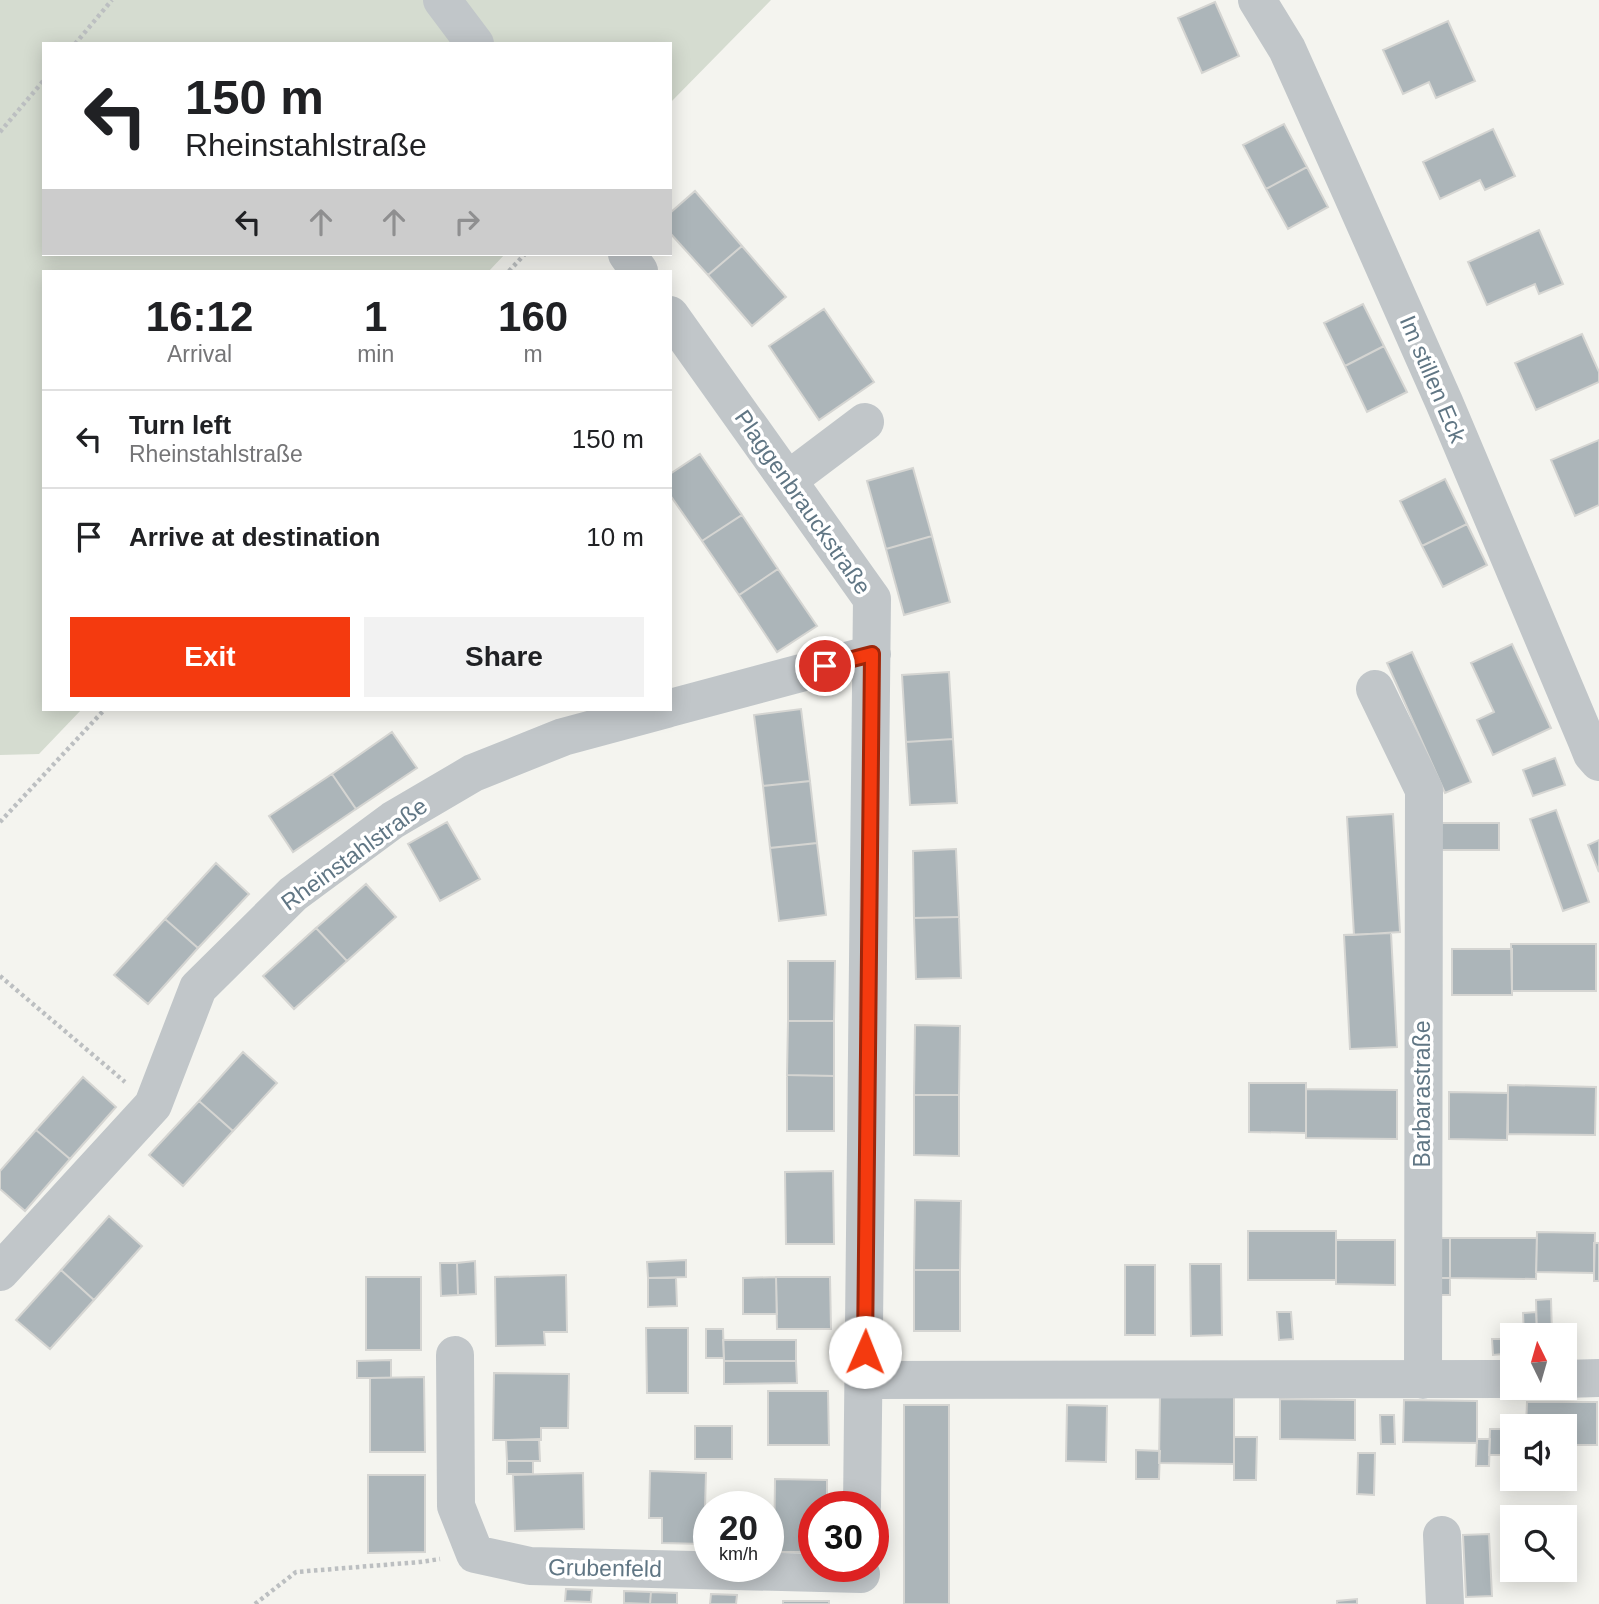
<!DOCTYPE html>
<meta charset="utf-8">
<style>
:root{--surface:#fff;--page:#f2f2f2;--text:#202124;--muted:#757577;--line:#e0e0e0;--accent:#f43a0f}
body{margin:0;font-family:Arial,sans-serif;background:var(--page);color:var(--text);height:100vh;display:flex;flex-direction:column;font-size:26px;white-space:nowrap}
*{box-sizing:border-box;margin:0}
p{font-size:23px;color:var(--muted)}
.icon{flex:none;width:38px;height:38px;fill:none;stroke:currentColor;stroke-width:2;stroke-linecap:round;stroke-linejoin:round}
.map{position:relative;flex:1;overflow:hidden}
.details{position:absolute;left:42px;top:270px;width:630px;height:441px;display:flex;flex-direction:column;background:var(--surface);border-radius:0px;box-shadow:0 4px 18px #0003}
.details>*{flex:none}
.hud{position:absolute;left:42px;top:42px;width:630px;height:214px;border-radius:0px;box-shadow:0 4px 18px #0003;background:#fff;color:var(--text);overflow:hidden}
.needle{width:46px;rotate:355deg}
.tools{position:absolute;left:1500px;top:1323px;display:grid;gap:14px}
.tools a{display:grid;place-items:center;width:77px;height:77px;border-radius:0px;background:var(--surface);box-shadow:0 4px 18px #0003;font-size:35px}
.speed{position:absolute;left:693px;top:1491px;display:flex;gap:14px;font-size:35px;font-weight:700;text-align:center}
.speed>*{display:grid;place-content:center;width:91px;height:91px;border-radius:50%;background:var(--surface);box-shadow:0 4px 18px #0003;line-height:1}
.speed small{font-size:18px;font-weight:400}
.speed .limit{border:10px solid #d22;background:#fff;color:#111}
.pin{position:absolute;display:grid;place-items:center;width:60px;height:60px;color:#fff;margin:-30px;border:4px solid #fff;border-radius:50%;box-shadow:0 2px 7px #0007}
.me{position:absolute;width:77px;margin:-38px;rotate:1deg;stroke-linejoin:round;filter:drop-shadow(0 0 5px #0008)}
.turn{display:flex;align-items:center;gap:24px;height:147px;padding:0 28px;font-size:32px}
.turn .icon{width:91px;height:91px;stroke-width:2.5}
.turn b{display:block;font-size:49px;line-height:60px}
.lanes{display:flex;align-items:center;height:66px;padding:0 28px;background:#0003;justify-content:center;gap:35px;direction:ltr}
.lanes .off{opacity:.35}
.eta{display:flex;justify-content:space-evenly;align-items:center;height:119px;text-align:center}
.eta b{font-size:42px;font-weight:700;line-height:49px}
.action{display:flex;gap:14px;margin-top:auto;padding:14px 28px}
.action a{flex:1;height:80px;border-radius:0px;background:var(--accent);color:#fff;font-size:28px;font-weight:700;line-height:80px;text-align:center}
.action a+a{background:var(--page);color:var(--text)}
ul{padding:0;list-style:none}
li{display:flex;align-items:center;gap:21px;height:98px;padding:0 28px;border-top:2px solid var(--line)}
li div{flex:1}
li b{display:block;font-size:26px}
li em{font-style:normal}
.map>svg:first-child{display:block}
.green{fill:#d5dcd0}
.building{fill:#acb5b9;stroke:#d5d5d2;stroke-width:2}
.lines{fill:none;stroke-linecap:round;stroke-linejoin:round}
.path{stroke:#bcbfc1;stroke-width:4.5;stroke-dasharray:3.5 3.5;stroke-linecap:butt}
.minor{stroke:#c1c6c9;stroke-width:38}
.route-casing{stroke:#9f260a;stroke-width:18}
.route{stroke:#f43a0f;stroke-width:12}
.labels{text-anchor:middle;stroke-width:7;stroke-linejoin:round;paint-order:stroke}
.street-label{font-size:23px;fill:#607684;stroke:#fff}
</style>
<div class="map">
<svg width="1599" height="1604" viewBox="0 0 1599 1604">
<rect width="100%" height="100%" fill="#f4f4ef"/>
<path class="green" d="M0,0h771l-101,103v-59h-626v210h461l-16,17h-445v438h38l-43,45 -39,1z"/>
<path class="building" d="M1215,2l24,54 -37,17 -24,-55z
M1448,21l27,60 -39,17 -7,-16 -26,12 -20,-44z
M1284,124l23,43 -41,22 -23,-44z
M1493,129l22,47 -30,14 -5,-10 -40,19 -17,-37z
M1307,167l21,40 -40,22 -22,-40z
M695,191l47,55 -34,29 -38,-42v-20z
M1539,230l24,54 -24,10 -4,-10 -48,21 -19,-43z
M742,246l44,51 -34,29 -44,-51z
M1363,304l21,42 -39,20 -21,-43z
M824,309l50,73 -55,38 -50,-74z
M1582,334l17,38v10l-63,28 -21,-47z
M1384,346l23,46 -40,20 -22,-46z
M1599,440v65l-24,11 -24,-56z
M700,454l42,61 -40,26 -32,-46v-21z
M913,468l19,68 -46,13 -19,-68z
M1445,479l22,45 -45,22 -22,-45z
M742,515l36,54 -39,26 -37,-54z
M1467,524l20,41 -44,22 -21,-41z
M932,536l18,66 -46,13 -18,-66z
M778,569l39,57 -40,26 -38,-57z
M1512,644l39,84 -58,27 -16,-35 17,-8 -23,-49z
M1412,652l59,130 -26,11 -58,-130z
M949,672l4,67 -47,3 -4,-67z
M801,709l9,72 -47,5 -9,-71z
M392,732l25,36 -61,41 -24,-35z
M953,739l4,64 -47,2 -4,-63z
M1555,758l10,27 -32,11 -10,-26z
M332,774l24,35 -63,43 -24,-36z
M810,781l7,62 -47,5 -7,-62z
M1556,810l33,92 -26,9 -33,-92z
M1393,814l7,118 -46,3 -7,-118z
M447,822l33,57 -40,22 -32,-57z
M1441,823h58v27h-58z
M1599,840v32l-11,-27z
M817,843l9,72 -47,6 -9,-73z
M956,849l3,68 -45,1 -1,-67z
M216,863l33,31 -51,54 -33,-29z
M366,884l30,33 -49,44 -31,-33z
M959,917l2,61 -45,1 -2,-61z
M165,919l33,29 -50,56 -34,-29z
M316,928l31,33 -53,48 -31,-33z
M1391,933l6,114 -47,2 -6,-114z
M1511,944h85v47h-84z
M1452,949h60v46h-60z
M788,961h47l-1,60h-46z
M788,1021h46v55l-47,-1z
M915,1025l45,1 -1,69h-45z
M243,1052l34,31 -44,48 -34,-30z
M787,1075l47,1v55h-47z
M83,1077l33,30 -46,52 -34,-29z
M1249,1083h57v50l-57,-1z
M1508,1085l88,2 -1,48 -87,-1z
M1306,1089l91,1v49l-91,-1z
M1449,1092l59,1 -1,47 -58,-1z
M914,1095h45v61l-45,-1z
M199,1101l34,30 -50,55 -34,-31z
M36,1130l34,29 -45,52 -25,-22v-18z
M833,1171l1,73h-48l-1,-72z
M915,1200l46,1 -1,69h-46z
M109,1216l33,30 -48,54 -33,-30z
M1248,1231h88v49h-88z
M1537,1232l58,1 -1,40 -58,-1z
M1436,1238h14v40h-14z
M1450,1238h87l-1,41 -86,-1z
M1336,1240h59v45l-59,-1z
M1594,1243h5v38h-5z
M686,1260v17l-38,1 -1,-16z
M475,1261l1,33 -18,1 -1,-32z
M440,1263h17l1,32 -17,1z
M1190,1264h31l1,71 -31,1z
M1125,1265h30v70h-30z
M61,1270l33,30 -44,49 -34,-29z
M914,1270h46v61h-46z
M566,1275l1,57h-23l1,13 -49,1 -1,-69z
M366,1277h55v73h-55z
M776,1277h54l1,52h-54z
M776,1277l1,37h-34v-36z
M648,1278h28l1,28 -29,1z
M1436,1278h14v17h-14z
M1551,1299l1,35 -15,1 -1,-35z
M1277,1312h14l2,27 -14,1z
M1536,1312l1,23h-13l-1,-22z
M646,1328h42v65h-41z
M706,1329h17l1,29h-18z
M1492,1339h10l1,15 -10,1z
M723,1340h73v21h-72z
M391,1360v18h-34v-17z
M724,1361h72l1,22 -73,1z
M494,1373l75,1 -1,54h-27v12h-48z
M424,1377l1,75h-55v-74z
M768,1391h60l1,54h-61z
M1160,1394l74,1v69l-75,-1z
M1280,1399l75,1v40l-75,-1z
M1404,1400l73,1v42l-74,-1z
M1527,1402h70v43h-33v-19h-38z
M904,1405h45v199h-45z
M1067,1405l40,1 -1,56 -40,-1z
M1380,1415h14l1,29h-14z
M695,1426h37v33h-37z
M1490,1429h12v26h-13z
M1234,1437h23l-1,43h-22z
M539,1439l1,22h-33l-1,-21z
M1477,1439h13l-1,27h-13z
M1136,1450l24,1 -1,28h-23z
M1358,1453h17l-1,42 -17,-1z
M507,1461h26v13h-26z
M650,1471l56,2 -2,71 -42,-1v-25h-13z
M583,1473l1,56 -69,2 -2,-56z
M368,1475h57v77l-57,1z
M775,1479l52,1v27h-13v45h-40z
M1489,1534l3,62 -26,1 -3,-62z
M566,1589l26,1 -1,12 -26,-1z
M624,1591l27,1 -1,12 -26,-1z
M651,1592l26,1v11h-27z
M711,1594l26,1 -1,9h-26z
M1357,1599v5h-20v-3z
M783,1601h46v3h-46z"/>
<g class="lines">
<path class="path" d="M75,44l37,-44
M0,132l44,-52
M509,271l16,-17
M0,822l105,-113
M0,976l125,106
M255,1604l41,-32 124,-10 20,-3"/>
<path class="minor" d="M442,0l33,44
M1257,0l30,49 64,143 93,210 142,337 6,15 7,8
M627,254l12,17
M670,315l202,284 -10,908
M788,480l77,-58
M1375,689l49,101 -1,590
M670,708l202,-54
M0,1272l153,-167 45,-117 95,-94 100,-74 80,-47 90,-36 104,-28
M455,1355l1,151 19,48 55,12 331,8
M1564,1379l35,-1
M865,1380l647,-1
M1442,1535l3,69"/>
</g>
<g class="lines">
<g class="route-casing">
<path id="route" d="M825,666l47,-12 -7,698"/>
</g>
<use href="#route" class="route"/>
</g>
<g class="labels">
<g class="street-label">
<text transform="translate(1433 379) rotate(67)" y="8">Im stillen Eck</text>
<text transform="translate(803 502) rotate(55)" y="8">Plaggenbrauckstraße</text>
<text transform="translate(354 854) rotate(-36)" y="8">Rheinstahlstraße</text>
<text transform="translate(1422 1094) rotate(-90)" y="8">Barbarastraße</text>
<text transform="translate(605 1568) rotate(1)" y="8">Grubenfeld</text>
</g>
</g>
</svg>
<div class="tools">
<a><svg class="needle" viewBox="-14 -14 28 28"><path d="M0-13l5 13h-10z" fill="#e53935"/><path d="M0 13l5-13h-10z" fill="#757577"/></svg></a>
<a><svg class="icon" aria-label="sound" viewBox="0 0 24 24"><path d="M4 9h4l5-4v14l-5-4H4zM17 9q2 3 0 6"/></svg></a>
<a><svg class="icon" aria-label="search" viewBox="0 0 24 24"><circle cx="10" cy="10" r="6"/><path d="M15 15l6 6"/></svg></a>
</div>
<div class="speed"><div>20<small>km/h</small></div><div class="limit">30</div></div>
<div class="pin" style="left:825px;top:666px;background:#d93025"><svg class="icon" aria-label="arrive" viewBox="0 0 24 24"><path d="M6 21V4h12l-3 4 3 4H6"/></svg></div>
<svg class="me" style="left:865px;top:1352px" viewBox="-20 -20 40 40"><circle r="19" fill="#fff"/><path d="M0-13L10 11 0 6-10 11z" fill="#f43a0f"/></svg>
<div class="hud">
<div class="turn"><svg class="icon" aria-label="left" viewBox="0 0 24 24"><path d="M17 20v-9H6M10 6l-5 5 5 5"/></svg><div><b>150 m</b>Rheinstahlstraße</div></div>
<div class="lanes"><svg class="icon" aria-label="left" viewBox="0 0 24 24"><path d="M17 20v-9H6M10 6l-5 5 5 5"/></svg><svg class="icon off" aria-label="ahead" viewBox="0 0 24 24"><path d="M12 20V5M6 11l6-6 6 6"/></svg><svg class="icon off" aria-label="ahead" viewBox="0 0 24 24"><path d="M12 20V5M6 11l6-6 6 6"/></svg><svg class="icon off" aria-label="right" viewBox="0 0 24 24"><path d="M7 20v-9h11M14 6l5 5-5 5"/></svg></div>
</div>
<section class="details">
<div class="eta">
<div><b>16:12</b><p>Arrival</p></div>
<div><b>1</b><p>min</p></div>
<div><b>160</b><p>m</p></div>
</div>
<ul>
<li><svg class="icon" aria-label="left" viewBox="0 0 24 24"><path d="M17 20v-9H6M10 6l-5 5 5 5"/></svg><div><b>Turn left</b><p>Rheinstahlstraße</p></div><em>150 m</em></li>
<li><svg class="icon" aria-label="arrive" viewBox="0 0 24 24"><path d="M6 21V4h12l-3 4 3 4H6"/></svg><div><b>Arrive at destination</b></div><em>10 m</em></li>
</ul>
<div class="action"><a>Exit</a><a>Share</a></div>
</section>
</div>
